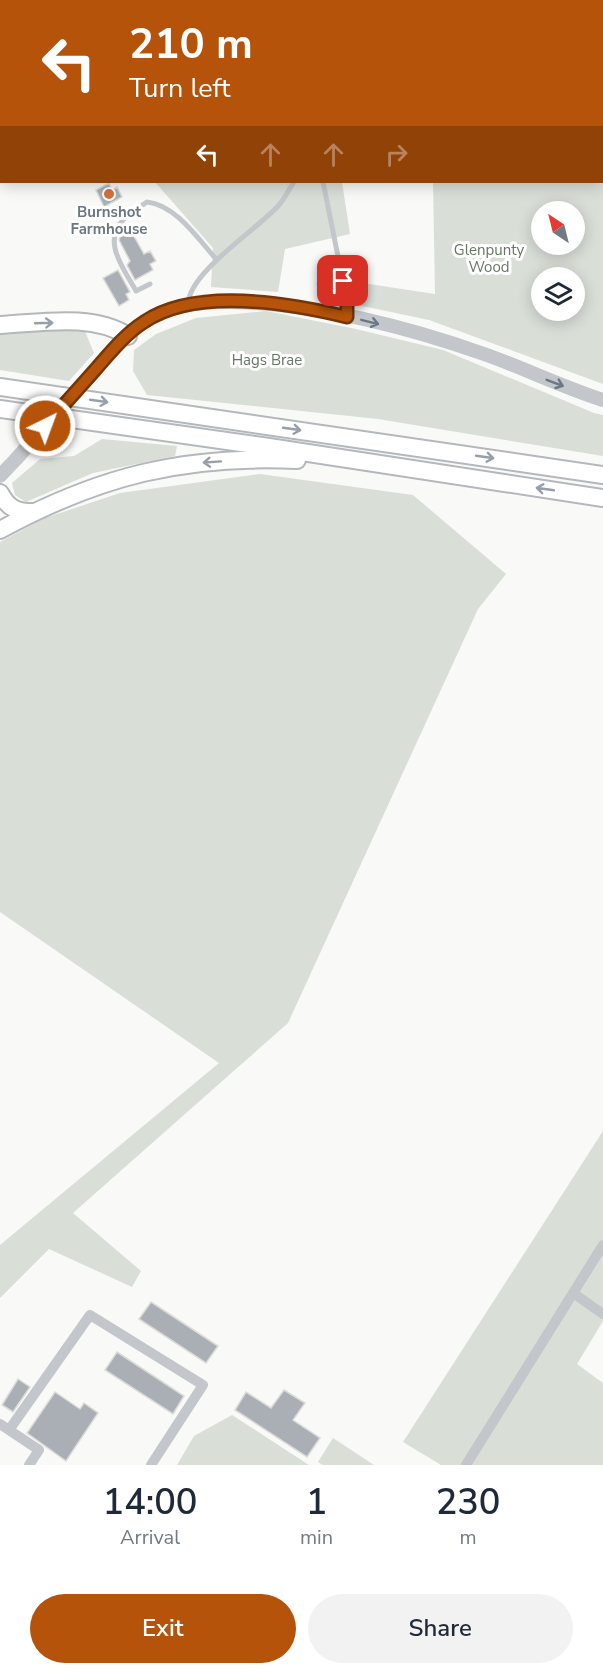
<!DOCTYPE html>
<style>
:root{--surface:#fff;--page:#f2f2f3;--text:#1f2937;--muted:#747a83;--accent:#b45309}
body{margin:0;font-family:"Nunito Sans",sans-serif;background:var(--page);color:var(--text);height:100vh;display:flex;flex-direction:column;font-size:22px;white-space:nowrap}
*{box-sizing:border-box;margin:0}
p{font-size:20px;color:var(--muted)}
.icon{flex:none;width:33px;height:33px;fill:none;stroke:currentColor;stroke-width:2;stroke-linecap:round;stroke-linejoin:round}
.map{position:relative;height:1465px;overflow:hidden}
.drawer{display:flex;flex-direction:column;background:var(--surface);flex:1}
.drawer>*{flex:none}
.guide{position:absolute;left:0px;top:0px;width:603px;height:183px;box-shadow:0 3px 15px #0003;background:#b45309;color:#fff;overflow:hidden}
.needle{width:39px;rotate:325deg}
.controls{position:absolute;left:531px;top:201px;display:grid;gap:12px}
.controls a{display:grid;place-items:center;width:54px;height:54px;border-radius:50%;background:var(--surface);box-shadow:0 3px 15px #0003;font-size:30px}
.pin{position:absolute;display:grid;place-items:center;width:51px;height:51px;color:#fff;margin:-26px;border-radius:12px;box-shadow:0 3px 9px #0006}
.me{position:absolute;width:66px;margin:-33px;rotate:42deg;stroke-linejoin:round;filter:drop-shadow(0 0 4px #0008)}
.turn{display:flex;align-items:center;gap:21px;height:126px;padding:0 30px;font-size:27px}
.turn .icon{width:78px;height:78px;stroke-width:2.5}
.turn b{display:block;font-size:42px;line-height:51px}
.lanes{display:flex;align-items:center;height:57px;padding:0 30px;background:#0003;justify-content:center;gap:30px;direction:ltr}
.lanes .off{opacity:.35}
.eta{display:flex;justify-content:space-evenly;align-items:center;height:102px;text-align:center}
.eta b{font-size:36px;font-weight:600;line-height:42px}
.primary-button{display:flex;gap:12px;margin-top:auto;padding:12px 30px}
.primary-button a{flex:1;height:69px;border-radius:36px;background:var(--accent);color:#fff;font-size:24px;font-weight:600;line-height:69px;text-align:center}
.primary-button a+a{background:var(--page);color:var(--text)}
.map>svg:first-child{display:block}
.green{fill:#d9ded7;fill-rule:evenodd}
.building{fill:#a9afb5;stroke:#dbdbd9;stroke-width:1.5}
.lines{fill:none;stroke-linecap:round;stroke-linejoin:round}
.primary-casing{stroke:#b4b8bc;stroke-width:20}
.service{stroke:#c3c6ca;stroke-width:5}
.minor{stroke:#c3c6ca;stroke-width:10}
.tertiary{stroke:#c3c6ca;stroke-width:14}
.primary{stroke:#fff;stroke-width:16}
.tertiary-bridge{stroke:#c3c6ca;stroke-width:14}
.oneway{stroke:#6b7785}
.oneway2{stroke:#97a0aa}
.route-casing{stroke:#753606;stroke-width:15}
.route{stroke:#b45309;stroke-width:10}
.poi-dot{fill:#d4713d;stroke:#fff;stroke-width:2}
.labels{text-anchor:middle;stroke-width:6;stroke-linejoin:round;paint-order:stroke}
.poi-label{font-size:15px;font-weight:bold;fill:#6b7785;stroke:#fff}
.park-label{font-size:15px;fill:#667865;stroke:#fff}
</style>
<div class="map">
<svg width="603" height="1465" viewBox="0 0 603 1465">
<rect width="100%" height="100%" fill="#f9f9f7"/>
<path class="green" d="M13,0h305v1l-304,1z
M474,0h129v384l-174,-64 -76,-16 -4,-23 86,13 -2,-112h169v-180l-128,-1zM542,212h32v32h-32zM542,278h32v32h-32z
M155,182h187l8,52 -65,15 -7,43 -67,-5 2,-39z
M266,311l90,18 87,21 151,63 9,2v41l-225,-37 -231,-24 -14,-24 1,-21 22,-16 40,-16z
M84,329l10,24 -25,28 -69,-11v-39z
M102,439l75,7 -2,10 -82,17 -67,29 -11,-7 -3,-12 28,-24 34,-3z
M260,474l153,21 93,79 -28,35 -190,414 -215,190 68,58 -9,16 -83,-38 -49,49v-53l219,-182 -219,-151v-370l45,-24 75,-25z
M603,1131v190l-26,43 26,19v82h-162l-38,-23z
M232,1415l77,50h-132l17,-29z
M333,1438l41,27h-51l-5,-3z"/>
<path class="building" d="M109,183l3,7 5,-3 5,10 -18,10 -8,-17z
M131,231l13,23 6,-3 6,10 -6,3 3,6 -18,10 -8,-15 3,-4 -11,-21 1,-3z
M118,270l12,22 -4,2 3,6 -10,6 -16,-28z
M328,276l8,6 -1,10 -12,2 -1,-2h-3l-2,-9 5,-1 -1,-5z
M151,1302l67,44 -12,17 -67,-44z
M117,1352l67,44 -11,18 -68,-44z
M18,1379l12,8 -17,25 -11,-7z
M284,1390l21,13 -12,17 27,18 -13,19 -72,-47 11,-18 25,16z
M55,1392l25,17 4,-6 14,10 -32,48 -39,-28z"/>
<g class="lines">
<g class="primary-casing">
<path id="primary" d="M0,325c41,-2 92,-12 128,11
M0,387l603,88
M0,409l269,38 334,51
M0,493c8,15 16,19 33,19
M0,530c99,-54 184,-75 297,-70"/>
</g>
<path class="service" d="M301,0v2
M323,182l24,119v14
M150,284l-14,7c-12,-22 -35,-50 -12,-72 7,-7 16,-12 23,-17 29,3 51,37 70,58
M188,304c1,-32 70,-75 91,-99 6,-7 10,-16 15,-23"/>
<path class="minor" d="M573,1293l30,21
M0,1424l39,26 -10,15
M9,1430l81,-115 113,70 -52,80
M466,1465l137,-220"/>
<path class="tertiary" d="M103,361c15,-16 31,-35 51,-45 31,-16 70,-15 103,-13 75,5 156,26 227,51 40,14 78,33 119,46
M0,476l17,-18"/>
<use href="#primary" class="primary"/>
<path class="tertiary-bridge" d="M17,458l86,-97"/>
</g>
<defs><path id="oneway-shaft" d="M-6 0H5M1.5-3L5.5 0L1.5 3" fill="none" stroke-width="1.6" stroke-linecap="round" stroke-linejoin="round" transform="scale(1.5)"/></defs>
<g class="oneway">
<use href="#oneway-shaft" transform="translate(370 322) rotate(14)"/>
<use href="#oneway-shaft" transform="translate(555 383) rotate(21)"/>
</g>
<g class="oneway2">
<use href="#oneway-shaft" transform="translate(44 323) rotate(-2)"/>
<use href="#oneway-shaft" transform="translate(99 401) rotate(8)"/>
<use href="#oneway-shaft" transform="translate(292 429) rotate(8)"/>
<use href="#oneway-shaft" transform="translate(485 457) rotate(8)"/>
<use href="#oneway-shaft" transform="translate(212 462) rotate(176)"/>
<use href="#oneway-shaft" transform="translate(545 489) rotate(-172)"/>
</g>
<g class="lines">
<g class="route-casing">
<path id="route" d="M45,426c17,-19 33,-37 50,-56 14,-16 30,-36 49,-48 52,-35 145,-19 203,-5v-16l-4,-20"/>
</g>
<use href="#route" class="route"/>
</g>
<circle class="poi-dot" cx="109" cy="194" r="6"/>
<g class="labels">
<g class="poi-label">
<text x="109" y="217">Burnshot<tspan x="109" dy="17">Farmhouse</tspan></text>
</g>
<g class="park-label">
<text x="489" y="255">Glenpunty<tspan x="489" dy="17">Wood</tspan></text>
<text x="267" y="365">Hags Brae</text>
</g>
</g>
</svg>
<div class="controls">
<a><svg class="needle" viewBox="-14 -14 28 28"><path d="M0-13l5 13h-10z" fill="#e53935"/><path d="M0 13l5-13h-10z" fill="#747a83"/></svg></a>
<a><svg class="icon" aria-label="layers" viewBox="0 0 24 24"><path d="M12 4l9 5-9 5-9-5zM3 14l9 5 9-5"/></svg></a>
</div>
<div class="pin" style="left:343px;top:281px;background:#d93025"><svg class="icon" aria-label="arrive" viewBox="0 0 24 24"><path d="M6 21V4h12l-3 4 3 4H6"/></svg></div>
<svg class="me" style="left:45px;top:426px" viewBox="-20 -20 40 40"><circle r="17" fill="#b45309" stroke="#fff" stroke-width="3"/><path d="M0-11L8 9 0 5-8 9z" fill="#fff"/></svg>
<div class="guide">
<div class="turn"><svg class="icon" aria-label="left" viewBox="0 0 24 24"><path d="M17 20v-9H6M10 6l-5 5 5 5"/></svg><div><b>210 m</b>Turn left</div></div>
<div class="lanes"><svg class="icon" aria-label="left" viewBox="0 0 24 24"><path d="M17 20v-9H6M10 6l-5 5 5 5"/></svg><svg class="icon off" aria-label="ahead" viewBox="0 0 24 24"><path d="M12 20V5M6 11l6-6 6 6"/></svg><svg class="icon off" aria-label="ahead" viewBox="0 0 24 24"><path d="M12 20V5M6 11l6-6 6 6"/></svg><svg class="icon off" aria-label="right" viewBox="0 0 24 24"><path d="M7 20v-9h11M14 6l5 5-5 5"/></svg></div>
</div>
</div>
<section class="drawer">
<div class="eta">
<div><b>14:00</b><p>Arrival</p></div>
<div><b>1</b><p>min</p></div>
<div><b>230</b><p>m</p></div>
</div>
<div class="primary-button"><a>Exit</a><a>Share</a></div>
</section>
